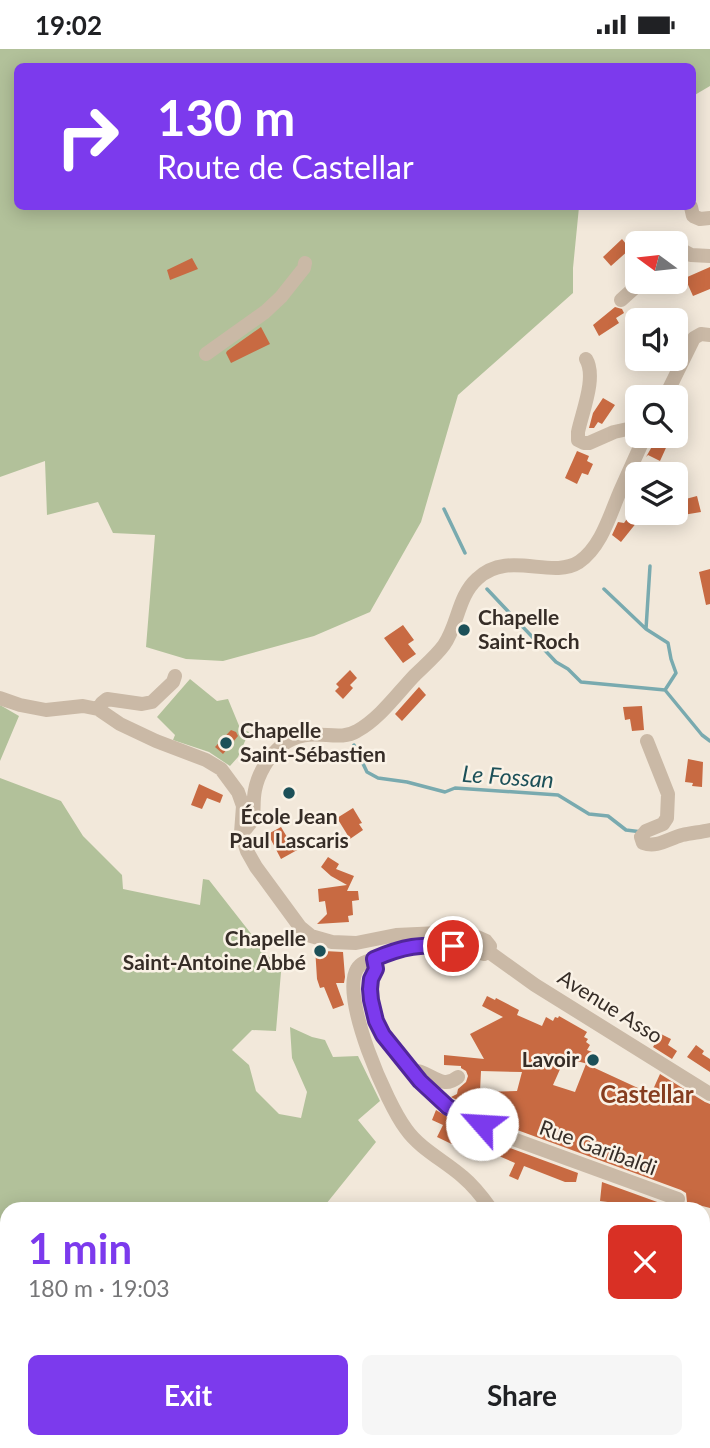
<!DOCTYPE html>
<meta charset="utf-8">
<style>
:root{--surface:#fff;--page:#f6f6f6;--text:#202124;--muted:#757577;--accent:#7c3aed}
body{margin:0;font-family:Lato,sans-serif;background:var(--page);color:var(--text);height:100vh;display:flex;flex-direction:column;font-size:26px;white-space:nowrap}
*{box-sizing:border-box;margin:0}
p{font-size:23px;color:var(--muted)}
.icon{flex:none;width:38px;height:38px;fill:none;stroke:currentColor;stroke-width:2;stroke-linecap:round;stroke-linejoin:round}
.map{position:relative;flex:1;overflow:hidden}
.drawer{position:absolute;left:0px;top:1153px;width:710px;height:247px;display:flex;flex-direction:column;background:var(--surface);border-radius:21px 21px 0 0;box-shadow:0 4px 18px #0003}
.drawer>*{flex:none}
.banner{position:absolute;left:14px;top:14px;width:682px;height:147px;border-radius:10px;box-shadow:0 4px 18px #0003;background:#7c3aed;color:#fff;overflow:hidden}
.needle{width:46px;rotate:285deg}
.controls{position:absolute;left:625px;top:182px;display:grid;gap:14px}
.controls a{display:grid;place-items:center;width:63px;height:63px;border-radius:10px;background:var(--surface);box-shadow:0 4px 18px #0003;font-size:35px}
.pin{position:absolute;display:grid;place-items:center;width:60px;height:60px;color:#fff;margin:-30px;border:4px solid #fff;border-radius:50%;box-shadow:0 2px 7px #0007}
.me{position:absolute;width:77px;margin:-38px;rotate:296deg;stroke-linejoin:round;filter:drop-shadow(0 0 5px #0008)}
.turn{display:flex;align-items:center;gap:24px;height:147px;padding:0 28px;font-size:32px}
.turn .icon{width:91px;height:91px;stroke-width:2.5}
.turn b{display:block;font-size:49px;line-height:60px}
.round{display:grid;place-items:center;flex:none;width:74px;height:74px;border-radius:10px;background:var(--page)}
.headline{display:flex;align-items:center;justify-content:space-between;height:119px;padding:0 28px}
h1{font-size:42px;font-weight:700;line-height:52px;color:var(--accent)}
.button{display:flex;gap:14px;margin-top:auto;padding:14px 28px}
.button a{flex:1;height:80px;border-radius:10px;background:var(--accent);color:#fff;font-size:28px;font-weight:700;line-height:80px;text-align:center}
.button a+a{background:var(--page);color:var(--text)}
.status{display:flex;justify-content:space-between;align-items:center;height:49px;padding:0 35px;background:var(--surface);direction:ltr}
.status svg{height:19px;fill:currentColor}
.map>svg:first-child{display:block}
.green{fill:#b2c19a}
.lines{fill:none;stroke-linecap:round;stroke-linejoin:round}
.stream{stroke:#79aaaf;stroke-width:3.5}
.building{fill:#c86a42;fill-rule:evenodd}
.minor{stroke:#cab9a6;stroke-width:14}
.route-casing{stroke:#51269a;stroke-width:18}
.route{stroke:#7c3aed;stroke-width:12}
.poi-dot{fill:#1c5058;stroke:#faf2e6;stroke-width:2.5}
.labels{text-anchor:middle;stroke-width:5;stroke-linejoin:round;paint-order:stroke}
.poi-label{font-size:21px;font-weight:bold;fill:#362d27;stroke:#faf2e6;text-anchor:start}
.street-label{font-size:21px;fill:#362d27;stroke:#faf2e6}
.water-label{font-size:23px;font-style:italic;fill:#1c5058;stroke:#faf2e6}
.quarter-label{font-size:24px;font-weight:bold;fill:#863d1f;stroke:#faf2e6}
</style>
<div class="status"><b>19:02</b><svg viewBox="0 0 49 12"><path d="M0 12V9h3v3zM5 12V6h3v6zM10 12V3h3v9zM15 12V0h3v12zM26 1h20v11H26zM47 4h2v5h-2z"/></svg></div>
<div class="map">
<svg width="710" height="1399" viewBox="0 0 710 1399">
<rect width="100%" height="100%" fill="#f2e8da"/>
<path class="green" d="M0,0h710v37l-17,10v-29h-675v140h561l-6,61v25l-115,102 -37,127 -51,90 -56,24 -91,25 -37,-2 -40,-12 9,-112 -42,-2 -15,-31 -51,13 -2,-54 -45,16z
M190,630l27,22 11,-2 12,29 9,4 -11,25 -8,9 -21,-14 -36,-12 2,-5 -18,-18z
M0,656l19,11 -19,45z
M0,729l61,23 22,35 39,39 1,14 77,16 3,-26 6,1 72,92 -5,59 -24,-1 -20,20 17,15 7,26 23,23 22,4 6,-26 -15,-34 -2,-31 22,10 13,3 8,17 25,-1 22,45 -22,19 18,22 -54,67h-315v233h387l9,6h-403z
M704,1341l6,2v56h-265l1,-6h258z"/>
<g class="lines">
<path class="stream" d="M444,460l21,44
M487,540l69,73 12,7 13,13 84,8 37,45 8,6
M604,540l42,40 22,14 3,16 5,14 -11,17
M646,580l4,-63
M354,696l13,27 11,6 29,4 38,10 10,-4 103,7 31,19 19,2 18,14 16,2"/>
</g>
<path class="building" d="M622,190l8,10 -19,17 -8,-9z
M192,209l6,11 -28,11 -3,-10z
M710,218v22l-17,7 -8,-18z
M615,258l7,2 2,4 -8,5 3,5 -20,13 -6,-11z
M261,278l9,17 -39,19 -5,-10 1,-2z
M603,349l12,7 -13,19 -4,-2 -4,6h-5l4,-15z
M658,387h6l6,3 -10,22 -12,-6 -2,2z
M577,402l12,5 -2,5 6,3 -5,11 -6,-2 -5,11 -12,-6z
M697,447l4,16 -24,4 -1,-12 6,-2v-2z
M629,467l8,6 -16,20 -9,-7 6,-13 6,1z
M710,520v35l-4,1 -7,-33z
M403,576l11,15 -6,4 8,10 -13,9 -19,-25z
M350,621l7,8 -7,7 3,3 -10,11 -8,-8 4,-4 -3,-3z
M419,638l7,8 -24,26 -7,-7z
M642,657l2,24 -12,1 -2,-12 -5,1 -2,-13z
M231,681l5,2 2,4 -15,18 -8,-7z
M688,710l15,3 -1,25 -10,-1 1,-3 -8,-1z
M199,735l24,11 -3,8 -13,-5 -5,11 -11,-4z
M353,759l9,15 -3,1 4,6 -13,9 -13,-21z
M281,778l9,15 3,-2 6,9 -18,10 -13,-25z
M328,808l11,7 -3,5 18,7 -7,15h11l1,9 -7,1 1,14 -5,1 1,6 -32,2 10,-10 -2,-13 -6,1 -1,-13 29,-4 -16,-9 -10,-9z
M315,898l9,3v1l19,1 2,25 -1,6h-8l8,22 -11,4 -9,-22 -4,1 -3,-9z
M487,947l8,4 1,-2 23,12 -2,5 25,11 4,-9 7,4 2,-4 3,1 1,-2 28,16 -3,5 4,2 -2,3 4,3 -3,5 10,4 -5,11 -27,-7 -12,27 22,7 11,-28 65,30 9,-20 45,28 5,2v104l-23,-6 -1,-9 -5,-3 -172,-63 -1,-1 5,-12 -26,1 -5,-2 1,-4h-8l-24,-12 6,-3 1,-5 8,-7 2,-6 -2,-5 -5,-3v-2l-17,-1v-10l40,4 -14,-25 33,-17 -21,-11zM481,1022l41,1 -5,19 -37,1z
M661,985l10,5 -3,6 9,6 -5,8 -19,-12z
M696,996l8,6 -2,3 8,5v13l-23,-15z
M436,1061l20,12 -1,2 18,8 1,-2 28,15 76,28 -2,9h-11l-41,-16 -6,14 -9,-4 6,-13 -49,-21 -4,7 -25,-12 6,-12 -11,-5z
M602,1133l58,21 -3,6h-12l1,-2 -46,-6z"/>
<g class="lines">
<path class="minor" d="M691,158l2,9 7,3 10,-1
M676,198l15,8 19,1
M621,251l20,-18
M206,305l59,-42 16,-15 23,-29 1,-5
M586,310c11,18 -4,53 -8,73v8l6,3h5l25,-11 23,-5
M665,348l29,-59 7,-4 9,1
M0,649l20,7 26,5 37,-4 15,3 22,15 36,17 50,19 15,9 17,23 5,14 -2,27 6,18 9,16 44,60 11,9 21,6 24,1 40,-8 43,-2 38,4 9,4 4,5 -1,6
M98,660l4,-6 5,-4 35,5 10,-2 21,-20 2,-6
M647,692l21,53 -1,24 -4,6 -17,7 -5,6 2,6c14,5 25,-4 39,-8 9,-2 19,-3 28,-5
M241,784c18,-14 10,-23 14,-43 3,-16 13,-33 26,-44 28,-23 55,-2 76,-15 23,-13 40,-37 57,-55 10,-10 22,-20 30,-31 14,-20 14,-49 33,-66 31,-30 74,1 102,-17 23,-16 31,-48 42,-73 8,-18 16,-35 24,-53
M489,903l-5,2c-44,-11 -67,-13 -109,5 -7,2 -14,3 -18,10 -17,28 30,135 49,160 14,20 39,32 57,48 11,9 20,21 28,32
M489,903l46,33 175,109
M374,910c4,12 -3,14 -4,26 -1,10 2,22 5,32 6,21 57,81 76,92 18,10 38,15 54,27l173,63
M412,1021c19,1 29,21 46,7
M704,1232l6,2"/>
</g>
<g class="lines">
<g class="route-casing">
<path id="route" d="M453,897c-33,-2 -49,0 -79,13l2,10 -5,10 -1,10 1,11 5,21 7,14 37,46 28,26 34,17"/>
</g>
<use href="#route" class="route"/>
</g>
<g class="poi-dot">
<circle cx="464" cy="581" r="7"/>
<circle cx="226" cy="694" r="7"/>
<circle cx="289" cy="744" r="7"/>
<circle cx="320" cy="902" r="7"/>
<circle cx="593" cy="1011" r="7"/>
</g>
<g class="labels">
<g class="poi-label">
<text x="478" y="576">Chapelle<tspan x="478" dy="24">Saint-Roch</tspan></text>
<text x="240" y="689">Chapelle<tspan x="240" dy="24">Saint-Sébastien</tspan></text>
<text x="289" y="775" text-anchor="middle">École Jean<tspan x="289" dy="24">Paul Lascaris</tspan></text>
<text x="306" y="897" text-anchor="end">Chapelle<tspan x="306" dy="24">Saint-Antoine Abbé</tspan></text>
<text x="579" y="1018" text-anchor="end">Lavoir</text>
</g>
<g class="street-label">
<text transform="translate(610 958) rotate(32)" y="7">Avenue Asso</text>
<text transform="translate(598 1099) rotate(20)" y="7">Rue Garibaldi</text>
</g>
<g class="water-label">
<text transform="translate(508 728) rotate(4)" y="8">Le Fossan</text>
</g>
<g class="quarter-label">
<text x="647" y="1054">Castellar</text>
</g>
</g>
</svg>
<div class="controls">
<a><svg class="needle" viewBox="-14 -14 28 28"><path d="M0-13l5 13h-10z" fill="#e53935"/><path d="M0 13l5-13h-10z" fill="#757577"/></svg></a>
<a><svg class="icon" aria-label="sound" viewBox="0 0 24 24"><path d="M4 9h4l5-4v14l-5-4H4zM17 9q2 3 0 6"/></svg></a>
<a><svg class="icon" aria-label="search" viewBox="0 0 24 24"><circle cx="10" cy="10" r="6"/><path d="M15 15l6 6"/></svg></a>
<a><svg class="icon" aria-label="layers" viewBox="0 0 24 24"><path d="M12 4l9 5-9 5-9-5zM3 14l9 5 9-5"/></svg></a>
</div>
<div class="pin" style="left:453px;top:897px;background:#d93025"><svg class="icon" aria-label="arrive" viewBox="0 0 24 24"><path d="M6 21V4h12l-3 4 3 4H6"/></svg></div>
<svg class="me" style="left:482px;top:1075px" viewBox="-20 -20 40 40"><circle r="19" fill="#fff"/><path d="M0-13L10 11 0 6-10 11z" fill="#7c3aed"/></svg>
<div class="banner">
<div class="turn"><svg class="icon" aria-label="right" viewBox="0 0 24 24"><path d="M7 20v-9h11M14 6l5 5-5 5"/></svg><div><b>130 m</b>Route de Castellar</div></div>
</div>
<section class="drawer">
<div class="headline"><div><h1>1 min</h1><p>180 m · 19:03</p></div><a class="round" style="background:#d93025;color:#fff"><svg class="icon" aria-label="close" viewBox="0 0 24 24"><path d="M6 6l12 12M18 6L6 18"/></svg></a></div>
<div class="button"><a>Exit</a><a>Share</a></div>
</section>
</div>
